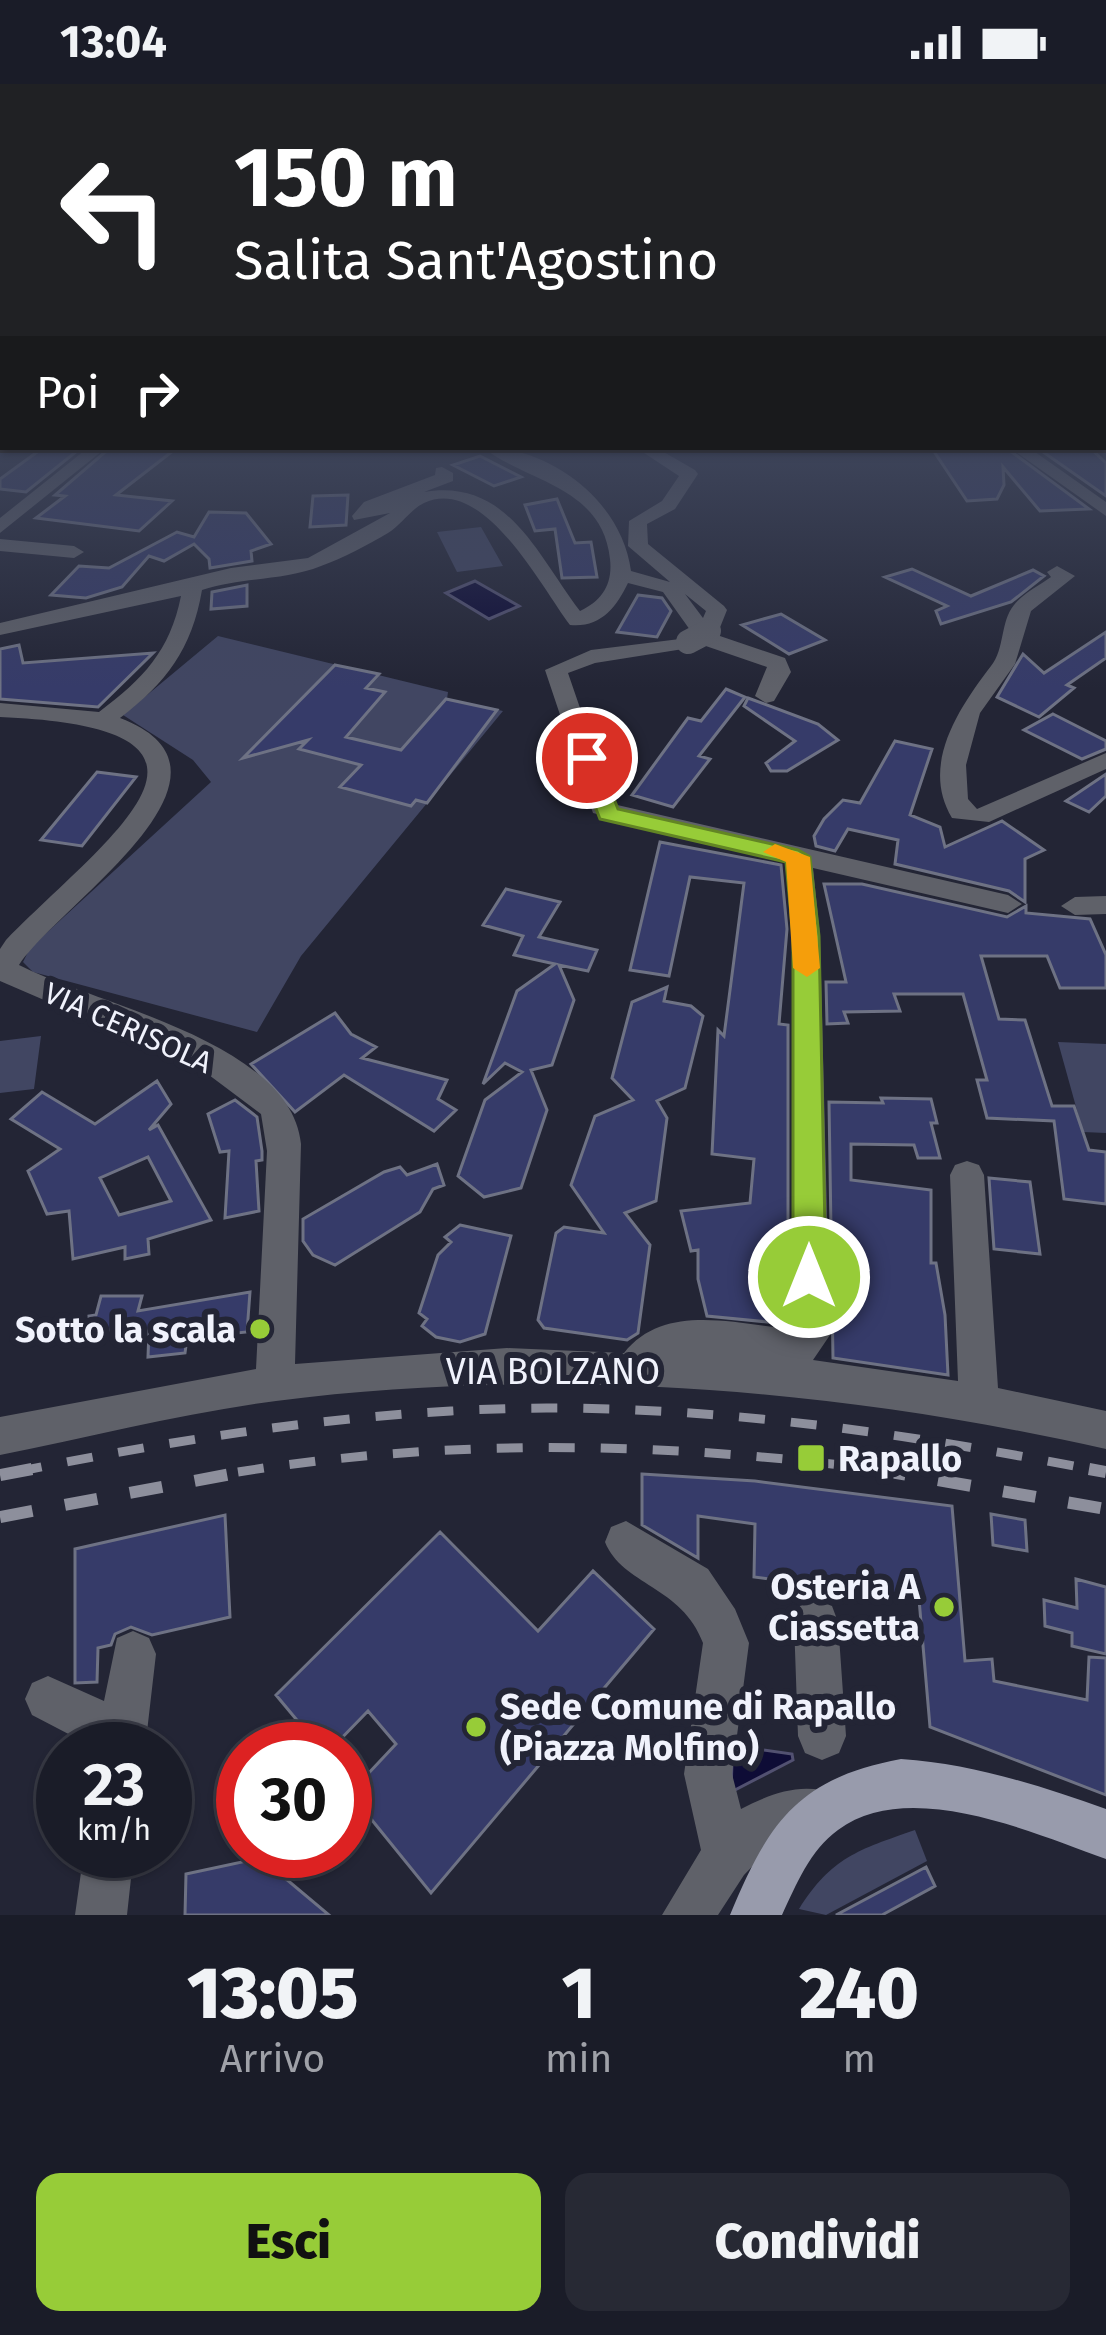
<!DOCTYPE html>
<html lang="it">
<style>
:root{--surface:#1a1c28;--page:#272934;--text:#f1f3f6;--muted:#9fa1a8;--line:#383a45;--accent:#97cc38}
body{margin:0;font-family:"Fira Sans",sans-serif;background:var(--page);color:var(--text);height:100vh;display:flex;flex-direction:column;font-size:45px;white-space:nowrap}
*{box-sizing:border-box;margin:0}
p{font-size:39px;color:var(--muted)}
.icon{flex:none;width:66px;height:66px;fill:none;stroke:currentColor;stroke-width:2;stroke-linecap:round;stroke-linejoin:round}
.map{position:relative;height:1831px;overflow:hidden}
.panel{display:flex;flex-direction:column;background:var(--surface);flex:1}
.panel>*{flex:none}
.guide{position:absolute;left:0px;top:0px;width:1107px;height:366px;box-shadow:0 3px 9px #0004,0 0 0 3px var(--line);background:#202124;color:#fff;overflow:hidden}
.speed{position:absolute;left:36px;top:1638px;display:flex;gap:24px;font-size:60px;font-weight:700;text-align:center}
.speed>*{display:grid;place-content:center;width:156px;height:156px;border-radius:50%;background:var(--surface);box-shadow:0 3px 9px #0004,0 0 0 3px var(--line);line-height:1}
.speed small{font-size:30px;font-weight:400}
.speed .limit{border:18px solid #d22;background:#fff;color:#111}
.pin{position:absolute;display:grid;place-items:center;width:102px;height:102px;color:#fff;margin:-51px;border:6px solid #fff;border-radius:50%;box-shadow:0 3px 12px #0007}
.me{position:absolute;width:132px;margin:-66px;rotate:0deg;stroke-linejoin:round;filter:drop-shadow(0 0 9px #0008)}
.turn{display:flex;align-items:center;gap:42px;height:252px;padding:0 36px;font-size:54px}
.turn .icon{width:156px;height:156px;stroke-width:2.5}
.turn b{display:block;font-size:84px;line-height:102px}
.then{display:flex;align-items:center;height:114px;padding:0 36px;background:#0003;gap:24px;font-size:45px}
.eta{display:flex;justify-content:space-evenly;align-items:center;height:204px;text-align:center}
.eta b{font-size:72px;font-weight:800;line-height:84px}
.cta{display:flex;gap:24px;margin-top:auto;padding:24px 36px}
.cta a{flex:1;height:138px;border-radius:24px;background:var(--accent);color:#111;font-size:48px;font-weight:800;line-height:138px;text-align:center}
.cta a+a{background:var(--page);color:var(--text)}
.status{display:flex;justify-content:space-between;align-items:center;height:84px;padding:0 60px;background:var(--surface);direction:ltr}
.status svg{height:33px;fill:currentColor}
.map>svg:first-child{display:block}
.green{fill:#414662}
.water{fill:#0e0c36;stroke:#525171;stroke-width:3}
.building{fill:#363b69;stroke:#6e7284;stroke-width:3;fill-rule:evenodd}
.lines{fill:none;stroke-linecap:round;stroke-linejoin:round}
.minor{fill:#5f6169;fill-rule:evenodd}
.major{fill:#989bac;fill-rule:evenodd}
.rail-far1{stroke:#8d8f9c;stroke-width:9;stroke-dasharray:26 26;stroke-linecap:butt}
.rail{stroke:#8d8f9c;stroke-width:12;stroke-dasharray:33 33;stroke-linecap:butt}
.minor-bridge{stroke:#5f6169;stroke-width:24}
.route{fill:#97cc38;stroke:#628524;stroke-width:3}
.slow{fill:#f59e0b}
.poi-dot{fill:#97cc38;stroke:#232535;stroke-width:4.5}
.labels{text-anchor:middle;stroke-width:12;stroke-linejoin:round;paint-order:stroke}
.street-label{font-size:30px;fill:#f0f2fc;stroke:#232535}
.near-poi-label{font-size:36px;font-weight:bold;fill:#f0f2fc;stroke:#232535;text-anchor:end}
.near-street-label{font-size:36px;fill:#f0f2fc;stroke:#232535}
</style>
<div class="status"><b>13:04</b><svg viewBox="0 0 49 12"><path d="M0 12V9h3v3zM5 12V6h3v6zM10 12V3h3v9zM15 12V0h3v12zM26 1h20v11H26zM47 4h2v5h-2z"/></svg></div>
<div class="map">
<svg width="1106" height="1831" viewBox="0 0 1106 1831">
<rect width="100%" height="100%" fill="#232535"/>
<path class="green" d="M481,443l22,39 -46,6 -20,-40z
M218,552l230,56 -1,7 56,12 -202,245 -44,76 -224,-60 -10,-10 7,-14 181,-166 -18,-22 -70,-45z
M41,952l-7,53 -34,4v-52z
M1058,958l48,2v89l-23,-1z
M915,1746l12,31 -101,54 -27,-6c33,-52 59,-59 116,-79z"/>
<path class="water" d="M475,497l44,25 -30,13 -43,-26z
M750,1664l42,6 1,6 -62,32 1,-31 6,-10z"/>
<path class="building" d="M44,363h38l-56,45 -26,-3v-10z
M111,363h67l-62,48 56,6 -33,30 -103,-13 29,-22 -10,-1z
M931,363h74l84,62 -49,2 -37,-44 1,18 -7,14 -30,2z
M1036,363h53l17,16v33z
M480,372l41,21 -27,9 -41,-21z
M348,411l-2,30 -36,2 3,-31z
M557,415l18,44 16,-1 6,35 -35,1 -7,-49 -20,2 -10,-26z
M209,428l37,1 25,31 -20,7 1,10 -42,7 -1,-9 -15,-15 -30,17 -15,-5 -27,31 -36,11 -35,-3 28,-29 30,2 68,-36 17,5z
M912,485l59,27 62,-26 11,6 -33,26 -70,22 -5,-13 11,-5 -62,-29z
M247,501v21l-36,3 1,-17z
M638,511l24,3 9,13 -14,26 -40,-5z
M781,530l44,26 -36,14 -47,-29z
M1106,548v26l-39,27 7,3 -35,29 -42,-20 26,-43 21,19z
M19,561l4,18 130,-10 -55,54 -98,-8v-50z
M335,581l44,9 -13,14 19,4 -39,45 55,13 45,-51 51,11 -70,93 -11,-3 -5,6 -71,-19 21,-22 -62,-16 9,-9 -65,18z
M726,605l19,8 -46,59 11,3 -37,48 -41,-12 56,-77 13,3z
M748,614l70,26 20,16 -51,31h-16l-5,-8 29,-22 -51,-35z
M1053,630l53,27v8l-24,10 -58,-29z
M895,657l37,8 -22,66 30,12 5,20 57,-26 42,29 -19,9v43l-16,-11 -114,-27 3,-24 -50,-11 -13,22 -19,-5 -2,-10 10,-17 19,-19 17,3z
M97,688l39,5 -54,69 -41,-6z
M1106,690v22l-17,16 -23,-11z
M660,758l121,23 6,64 -8,95 9,1v299l-81,-8 -9,-37v-29l-7,1 -10,-40 69,-8 4,-44 -42,-5 6,-124 6,6 20,-153 -54,-6 -21,99 -39,-6z
M824,800h38l145,33 19,-11v7l64,6 16,36v33h-46l-13,-32h-66l18,63 26,1 27,86h22l15,44 17,2v52l-42,-5 -10,-78 -67,-3 -10,-38h10l-24,-86h-69l6,17 -56,1 4,11 -21,1 -1,-42h20z
M506,805l54,13 -21,35 58,13 -9,21 -29,-6 15,35 -22,65 -21,5 16,40 -26,78 -37,9 -26,-21 27,-76 37,-28 -17,-9 -22,21 34,-93 38,-27 -41,-9 9,-19 -40,-11z
M667,903l-3,14 27,5 12,10 -18,72 -28,13 10,17 -11,83 -31,12 25,32 -12,88 -11,7 -83,-12 -6,-8 18,-87 8,-6 40,6 -33,-48 24,-69 38,-16 -21,-22 20,-76z
M335,929l16,21 25,13 -14,11 85,22 -9,19 18,11 -22,21 -90,-56 -49,37 -44,-48z
M157,997l14,23 -22,26 9,-5 53,95 -63,19 1,15 -24,5v-12l-52,12 -4,-48 -22,3 -19,-43 32,-22 -49,-30 31,-27 53,32zM148,1073l23,44 -52,14 -19,-37z
M881,1014l50,1 6,24h-6l9,35h-22l-4,-13 -63,-1v36l80,10v73h5l9,52 3,60 -115,-17 -4,-256 54,1z
M235,1016l22,17 5,34v9l-6,1 3,50 -34,7 4,-67 -9,1 -12,-38z
M437,1080l7,21 -11,4 -13,23 -85,53 -22,-10 -10,-14v-22l81,-47 16,-5 7,8z
M989,1094l41,4 10,72 -46,-5z
M460,1141l51,11 -26,98 -25,8 -24,-5 -14,-11 5,-7 -8,-6 19,-58 13,-13 -6,-5z
M250,1208l-3,40 -60,6 -2,15 -37,4 1,-27h-59l-1,-14 7,-1 5,-19h41l-4,15z
M642,1390l113,7 197,25 13,155 27,-2 2,22 93,19 2,-43 17,1v137l-176,-68 -11,-128 -165,-22 1,-53 -57,-8v42l-56,-33z
M991,1430l34,6 2,31 -34,-6z
M225,1431l5,102 -78,18 -21,-8 -16,7 -4,11 -13,3 -1,34 -22,1v-134z
M440,1448l98,99 55,-60 61,58 -223,264 -81,-100 46,-49 -28,-33 -37,38h-10l-45,-54z
M1076,1495l30,8v67l-34,-8v-13l-27,-7 -1,-26 33,8z
M261,1774l68,57h-144l1,-41z
M926,1783l9,19 -53,29h-46z"/>
<g class="lines">
<path class="minor" d="M1104,356h2v11l-9,-4h7z
M89,363h18l-107,86v-15z
M482,363c70,0 140,55 149,124l39,11 -42,-36 1,-25 33,-20 17,-25 -44,-29h20l40,23 3,4 -23,35 -28,15 1,20 76,62 3,4 -10,25 68,23 6,14 -17,29 -8,2 -11,-7 12,-29 -67,-23 -37,-52 -35,-9c-12,25 -28,45 -58,42 -29,-38 -86,-150 -146,-122 -13,6 -23,22 -36,30 -20,12 -45,25 -67,33 -37,15 -80,11 -119,24 -10,59 -36,93 -82,128 145,55 -63,188 -101,247 78,40 272,77 282,179l-6,220 212,-16 117,5c40,-51 111,-29 168,-24v-393l-7,-75 -192,-48 -48,-143 46,-20 105,-13v10l-101,16 -27,10 45,131 395,91 14,9 -14,9 -195,-45 7,68 10,399 -17,25 145,21 -8,-206 5,-10 12,-4 12,4 5,10 14,213 108,23v38c-271,-61 -553,-83 -830,-48 -92,12 -185,36 -276,54v-38l256,-48 11,-218 -6,-37 -64,-48 -197,-85v-32l6,-9c98,-101 265,-212 -6,-223v-14l99,9c44,-33 71,-61 82,-116l-181,39v-12l231,-55 77,-10 82,-45 -36,7 -2,-4 12,-14 71,-27 1,-7 6,-1 11,6v8l-29,11c84,-14 113,63 156,119 22,-10 33,-27 30,-52 -8,-73 -82,-76 -128,-112zM685,510l21,17 -3,7z
M1009,363h19l78,55v14z
M0,455l74,7 10,6 -10,6 -74,-7z
M1057,482l18,10 -44,35 -16,53 -35,49 -14,52 2,34 9,10 129,-56v16l-117,53 -37,-4c-32,-53 7,-110 39,-152 14,-17 9,-44 23,-61 8,-11 26,-20 37,-28l-4,-5z
M1106,812v18l-31,1 -14,-9 14,-9z
M626,1437l82,48 27,40 14,34 -17,131 9,35c31,-16 63,-28 96,-14l8,17 -8,17 -65,17 -28,29 -26,40h-56l39,-65 -17,-76 19,-131c-21,-57 -81,-58 -98,-101l6,-15z
M816,1516l16,6 6,16 8,114 -7,17 -17,7 -17,-7 -7,-17 -4,-114 6,-16z
M133,1547l16,7 7,16 -11,95h-59l-6,-9 -48,-25 -7,-16 7,-16 16,-7 56,25 13,-63z
M84,1767h50l-7,64h-52z"/>
<path class="major" d="M901,1675c72,5 137,26 205,50v50c-73,-26 -197,-82 -268,-29 -28,20 -42,55 -56,85h-52c38,-92 68,-137 171,-156z"/>
<path class="rail-far1" d="M16,1388c144,-29 288,-53 435,-61 219,-13 439,19 654,61
M238,1388c217,-35 439,-30 657,0"/>
<path class="rail" d="M873,1385l233,40
M1089,1385l17,3
M0,1391l32,-6
M0,1433l258,-48"/>
<path class="minor-bridge" d="M688,558l21,-11"/>
</g>
<linearGradient id="sky" x2="0" y2="1"><stop stop-color="#13141d"/><stop offset="0.58" stop-color="#3f465c"/><stop offset="1" stop-color="#3f465c" stop-opacity="0"/></linearGradient>
<rect width="1106" height="604" fill="url(#sky)"/>
<path class="route" d="M587,668l11,6 20,51 180,41 12,7 9,79 7,341 -5,10 -12,4 -11,-4 -5,-10v-341l-7,-74 -186,-43 -24,-61z"/>
<path class="slow" d="M775,760l35,13 10,111 -13,9 -14,-9 -7,-106 -23,-10z"/>
<g class="poi-dot">
<circle cx="260" cy="1245" r="12"/>
<rect x="796" y="1359" width="30" height="30" rx="6"/>
<circle cx="944" cy="1523" r="12"/>
<circle cx="476" cy="1643" r="12"/>
</g>
<g class="labels">
<g class="street-label">
<text transform="translate(128 944) rotate(24)" y="10">VIA CERISOLA</text>
</g>
<g class="near-poi-label">
<text x="236" y="1258">Sotto la scala</text>
<text x="838" y="1387" text-anchor="start">Rapallo</text>
<text x="920" y="1515">Osteria A<tspan x="920" dy="41">Ciassetta</tspan></text>
<text x="500" y="1635" text-anchor="start">Sede Comune di Rapallo<tspan x="500" dy="41">(Piazza Molfino)</tspan></text>
</g>
<g class="near-street-label">
<text x="553" y="1300">VIA BOLZANO</text>
</g>
</g>
</svg>
<div class="speed"><div>23<small>km/h</small></div><div class="limit">30</div></div>
<div class="pin" style="left:587px;top:674px;background:#d93025"><svg class="icon" aria-label="arrive" viewBox="0 0 24 24"><path d="M6 21V4h12l-3 4 3 4H6"/></svg></div>
<svg class="me" style="left:809px;top:1193px" viewBox="-20 -20 40 40"><circle r="17" fill="#97cc38" stroke="#fff" stroke-width="3"/><path d="M0-11L8 9 0 5-8 9z" fill="#fff"/></svg>
<div class="guide">
<div class="turn"><svg class="icon" aria-label="left" viewBox="0 0 24 24"><path d="M17 20v-9H6M10 6l-5 5 5 5"/></svg><div><b>150 m</b>Salita Sant'Agostino</div></div>
<div class="then">Poi<svg class="icon" aria-label="right" viewBox="0 0 24 24"><path d="M7 20v-9h11M14 6l5 5-5 5"/></svg></div>
</div>
</div>
<section class="panel">
<div class="eta">
<div><b>13:05</b><p>Arrivo</p></div>
<div><b>1</b><p>min</p></div>
<div><b>240</b><p>m</p></div>
</div>
<div class="cta"><a>Esci</a><a>Condividi</a></div>
</section>
